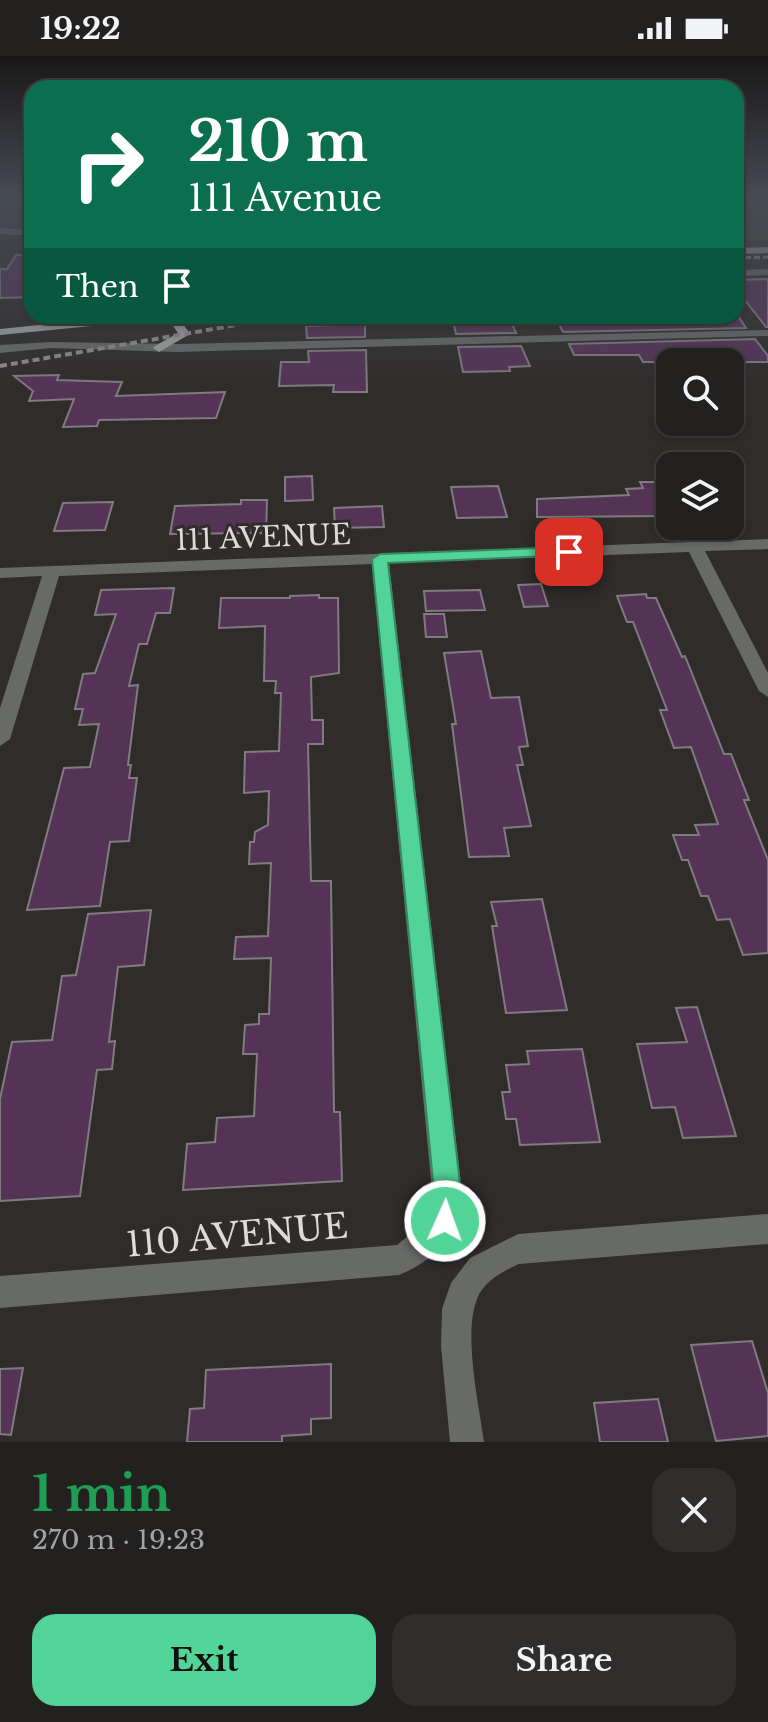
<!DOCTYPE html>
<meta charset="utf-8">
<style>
:root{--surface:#232120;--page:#2f2e2d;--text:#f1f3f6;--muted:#a3a3a5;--line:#403e3e;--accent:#52d397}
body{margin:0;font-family:"Libre Baskerville",serif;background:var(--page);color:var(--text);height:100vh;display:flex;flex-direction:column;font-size:30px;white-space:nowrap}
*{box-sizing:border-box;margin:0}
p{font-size:26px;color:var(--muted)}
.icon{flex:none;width:44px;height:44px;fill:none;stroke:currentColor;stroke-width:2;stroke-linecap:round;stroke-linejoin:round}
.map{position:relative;height:1386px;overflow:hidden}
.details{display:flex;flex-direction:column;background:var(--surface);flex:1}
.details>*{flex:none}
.top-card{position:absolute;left:24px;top:24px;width:720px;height:244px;border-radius:24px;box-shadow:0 2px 6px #0004,0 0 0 2px var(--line);background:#0b6e4f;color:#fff;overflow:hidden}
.tools{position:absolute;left:656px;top:292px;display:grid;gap:16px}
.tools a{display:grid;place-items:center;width:88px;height:88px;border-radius:16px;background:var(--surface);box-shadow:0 2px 6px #0004,0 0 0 2px var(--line);font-size:40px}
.pin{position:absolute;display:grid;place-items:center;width:68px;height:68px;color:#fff;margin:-34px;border-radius:16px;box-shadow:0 4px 12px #0006}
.me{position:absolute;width:88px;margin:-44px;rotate:2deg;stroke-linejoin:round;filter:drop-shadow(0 0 6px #0008)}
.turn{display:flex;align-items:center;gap:28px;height:168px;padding:0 32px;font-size:36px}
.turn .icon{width:104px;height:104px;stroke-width:2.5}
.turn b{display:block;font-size:56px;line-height:68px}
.then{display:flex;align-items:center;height:76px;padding:0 32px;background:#0003;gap:16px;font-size:30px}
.round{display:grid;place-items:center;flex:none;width:84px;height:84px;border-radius:24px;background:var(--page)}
.headline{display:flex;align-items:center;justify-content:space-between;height:136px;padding:0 32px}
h1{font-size:48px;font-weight:700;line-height:60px;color:#1e9e55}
.button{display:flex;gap:16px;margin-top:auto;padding:16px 32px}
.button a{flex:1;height:92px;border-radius:24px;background:var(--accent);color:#111;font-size:32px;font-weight:700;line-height:92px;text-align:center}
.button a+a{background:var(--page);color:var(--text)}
.status{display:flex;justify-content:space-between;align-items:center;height:56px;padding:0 40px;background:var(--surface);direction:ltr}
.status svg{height:22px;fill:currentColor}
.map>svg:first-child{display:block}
.green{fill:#2c4427}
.building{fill:#553357;stroke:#7f7c7f;stroke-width:2}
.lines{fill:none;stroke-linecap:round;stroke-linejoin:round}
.minor{fill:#686a68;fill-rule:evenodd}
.major{fill:#a3a6a4;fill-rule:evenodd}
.rail-far1{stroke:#908d8c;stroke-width:3;stroke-dasharray:6 3;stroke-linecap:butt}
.rail{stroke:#908d8c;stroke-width:4;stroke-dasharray:7 4;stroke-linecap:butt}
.route{fill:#52d397;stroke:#358962;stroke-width:2}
.labels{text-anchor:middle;stroke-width:6;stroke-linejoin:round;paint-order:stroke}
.street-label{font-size:28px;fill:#dddbda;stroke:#2f2c2a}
.near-street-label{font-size:34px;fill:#dddbda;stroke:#2f2c2a}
</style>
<div class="status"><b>19:22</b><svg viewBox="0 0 49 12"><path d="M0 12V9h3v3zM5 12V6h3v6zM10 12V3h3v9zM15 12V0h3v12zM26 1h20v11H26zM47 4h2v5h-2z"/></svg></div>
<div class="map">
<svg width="768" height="1386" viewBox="0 0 768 1386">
<rect width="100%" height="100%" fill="#2f2c2a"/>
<path class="green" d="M736,143h32v42h-32z"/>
<path class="building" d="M16,199h16v42l-32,1v-29h7z
M768,223v48h-2l-30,-38v-9z
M452,260h57l7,17 -60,1z
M555,260h183l8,12 -183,4z
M365,268v13l-58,1 -1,-12z
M755,283l13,17v6h-125l-4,-7h-65l-5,-11z
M521,290l9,20 -21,1 1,4 -47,1 -5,-25z
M366,294l1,42h-34l1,-7 -55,1 2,-24h28l-1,-11z
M59,319l-2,5 65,2 -6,14 109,-4 -9,26 -117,2 -2,6 -34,1 11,-28 -45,2 4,-10 -19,-15z
M312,420l1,24 -28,1v-24z
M640,426h30v34l-133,1v-18l92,-4 -3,-6 17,-1z
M498,430l9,31 -50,1 -6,-31z
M241,444h26l-1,33 -96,1 5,-28 66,-2z
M113,446l-8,28 -51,1 9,-28z
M382,450l2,21 -49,1 -1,-20z
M541,528l7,22 -24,1 -6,-22z
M174,532l-4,25h-14l-9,31h-8l-10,42 9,-1 -10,80h3l-2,13h8l-4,31 -4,32 -19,1 -10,64 -73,4 37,-142 26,-1 9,-43 -20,1 4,-16h-8l8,-35 12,-1 21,-59 -21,1 6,-25z
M480,534l5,20 -59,1 -2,-20z
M646,538l1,4h9l26,59 3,-1 39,98h7l18,46h-5l24,60v93l-25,2 -13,-36 -13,1 -9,-24h-7l-13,-36h-6l-9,-25h26l-4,-10 23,-1 -27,-77 -17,1 -14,-38h7l-34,-88h-6l-10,-26z
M319,539v3h19l1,75 -28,4 1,43h11v24h-15l3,137h20l3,231h6l2,69 -159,9 4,-46 28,-2 2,-24 37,-2 3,-62h-14l2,-29 14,-1v-10h10l2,-56 -37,1 2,-22 32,-1 3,-73 -22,1 1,-22h4l1,-10 13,-7 1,-34 -25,2 1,-41 34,-1 2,-58h-6l1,-12h-12l1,-55 -46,2 2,-30h69v-2z
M424,558h20l3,23h-21z
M481,595l10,47 28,-1 9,49 -9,1 4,18h-6l14,61 -27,2 5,28 -40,1 -17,-133h4l-12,-71z
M542,843l25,111 -61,3 -14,-87h5l-6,-24z
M151,854l-7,55 -26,2 -9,75 6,-1 -3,28 -15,1 -17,126 -80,5v-102l12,-57 40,-2 10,-64 14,-1 12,-61z
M697,951l10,34 29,95 -53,2 -8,-31 -23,1 -15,-64 50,-2 -11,-34z
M582,993l18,93 -80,3 -4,-26h-10l-4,-27h8l-4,-27 23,-1 -2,-13z
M752,1285l16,52v43l-52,5 -25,-96z
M331,1308v54l-20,1v15l-29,2v6h-95l3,-33 14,-1 2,-38z
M23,1312l-12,67 -11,-1v-65z
M658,1343l10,43h-68l-6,-39z"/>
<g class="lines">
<path class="minor" d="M0,172l32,2v6l-32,-2z
M768,213v6l-32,1v-6z
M768,274v6l-591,16 -126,-4 -51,5v-8l51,-3 126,2z
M768,483v10l-63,2 63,122v24l-9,-6 -70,-139 -300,11 74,638c-9,37 -29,60 -64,74l-399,33v-32l397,-31 23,-19 13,-25 -61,-637 -313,12 -49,163 -10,7v-38l42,-132 -42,2v-10z
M768,1158v30l-249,20c-16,7 -36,18 -42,35 -14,35 2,106 7,143h-34l-9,-96 1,-37 9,-26 19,-25 48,-24z"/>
<path class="major" d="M768,191v6l-32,1v-6z
M126,260h39l16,5 9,13 -31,18 -6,-4 2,-2 23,-13 -5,-7 -30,-5 -143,14v-6z"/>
<path class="rail-far1" d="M736,202l32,-1"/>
<path class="rail" d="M0,310l288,-50"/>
</g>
<linearGradient id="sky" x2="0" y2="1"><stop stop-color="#1a1817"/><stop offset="0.42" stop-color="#474b55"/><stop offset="1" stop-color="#474b55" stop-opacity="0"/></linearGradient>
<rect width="768" height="337" fill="url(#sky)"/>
<path class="route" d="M569,491l7,5 -2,3 -186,8 74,638 -8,29 -9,4 -10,-4 -4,-9 4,-20 -63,-642 8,-5z"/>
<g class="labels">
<g class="street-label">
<text transform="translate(263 481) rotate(-2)" y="10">111 AVENUE</text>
</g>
<g class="near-street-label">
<text transform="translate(237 1179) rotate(-5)" y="12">110 AVENUE</text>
</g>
</g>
</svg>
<div class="tools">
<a><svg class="icon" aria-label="search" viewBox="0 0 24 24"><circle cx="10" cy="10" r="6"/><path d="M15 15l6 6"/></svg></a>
<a><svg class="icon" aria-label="layers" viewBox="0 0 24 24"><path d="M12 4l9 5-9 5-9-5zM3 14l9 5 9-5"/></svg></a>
</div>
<div class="pin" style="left:569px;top:496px;background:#d93025"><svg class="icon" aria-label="arrive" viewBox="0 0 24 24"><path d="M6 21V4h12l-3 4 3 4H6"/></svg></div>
<svg class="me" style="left:445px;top:1165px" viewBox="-20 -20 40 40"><circle r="17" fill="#52d397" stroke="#fff" stroke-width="3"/><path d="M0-11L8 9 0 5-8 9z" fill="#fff"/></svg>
<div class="top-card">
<div class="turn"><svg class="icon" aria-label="right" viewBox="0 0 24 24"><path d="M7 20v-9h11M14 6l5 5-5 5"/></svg><div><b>210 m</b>111 Avenue</div></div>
<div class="then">Then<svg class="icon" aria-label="arrive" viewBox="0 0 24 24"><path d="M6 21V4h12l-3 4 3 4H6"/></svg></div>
</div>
</div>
<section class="details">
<div class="headline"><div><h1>1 min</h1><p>270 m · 19:23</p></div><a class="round"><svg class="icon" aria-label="close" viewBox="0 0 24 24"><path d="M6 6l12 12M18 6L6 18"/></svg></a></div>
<div class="button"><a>Exit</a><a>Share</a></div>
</section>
